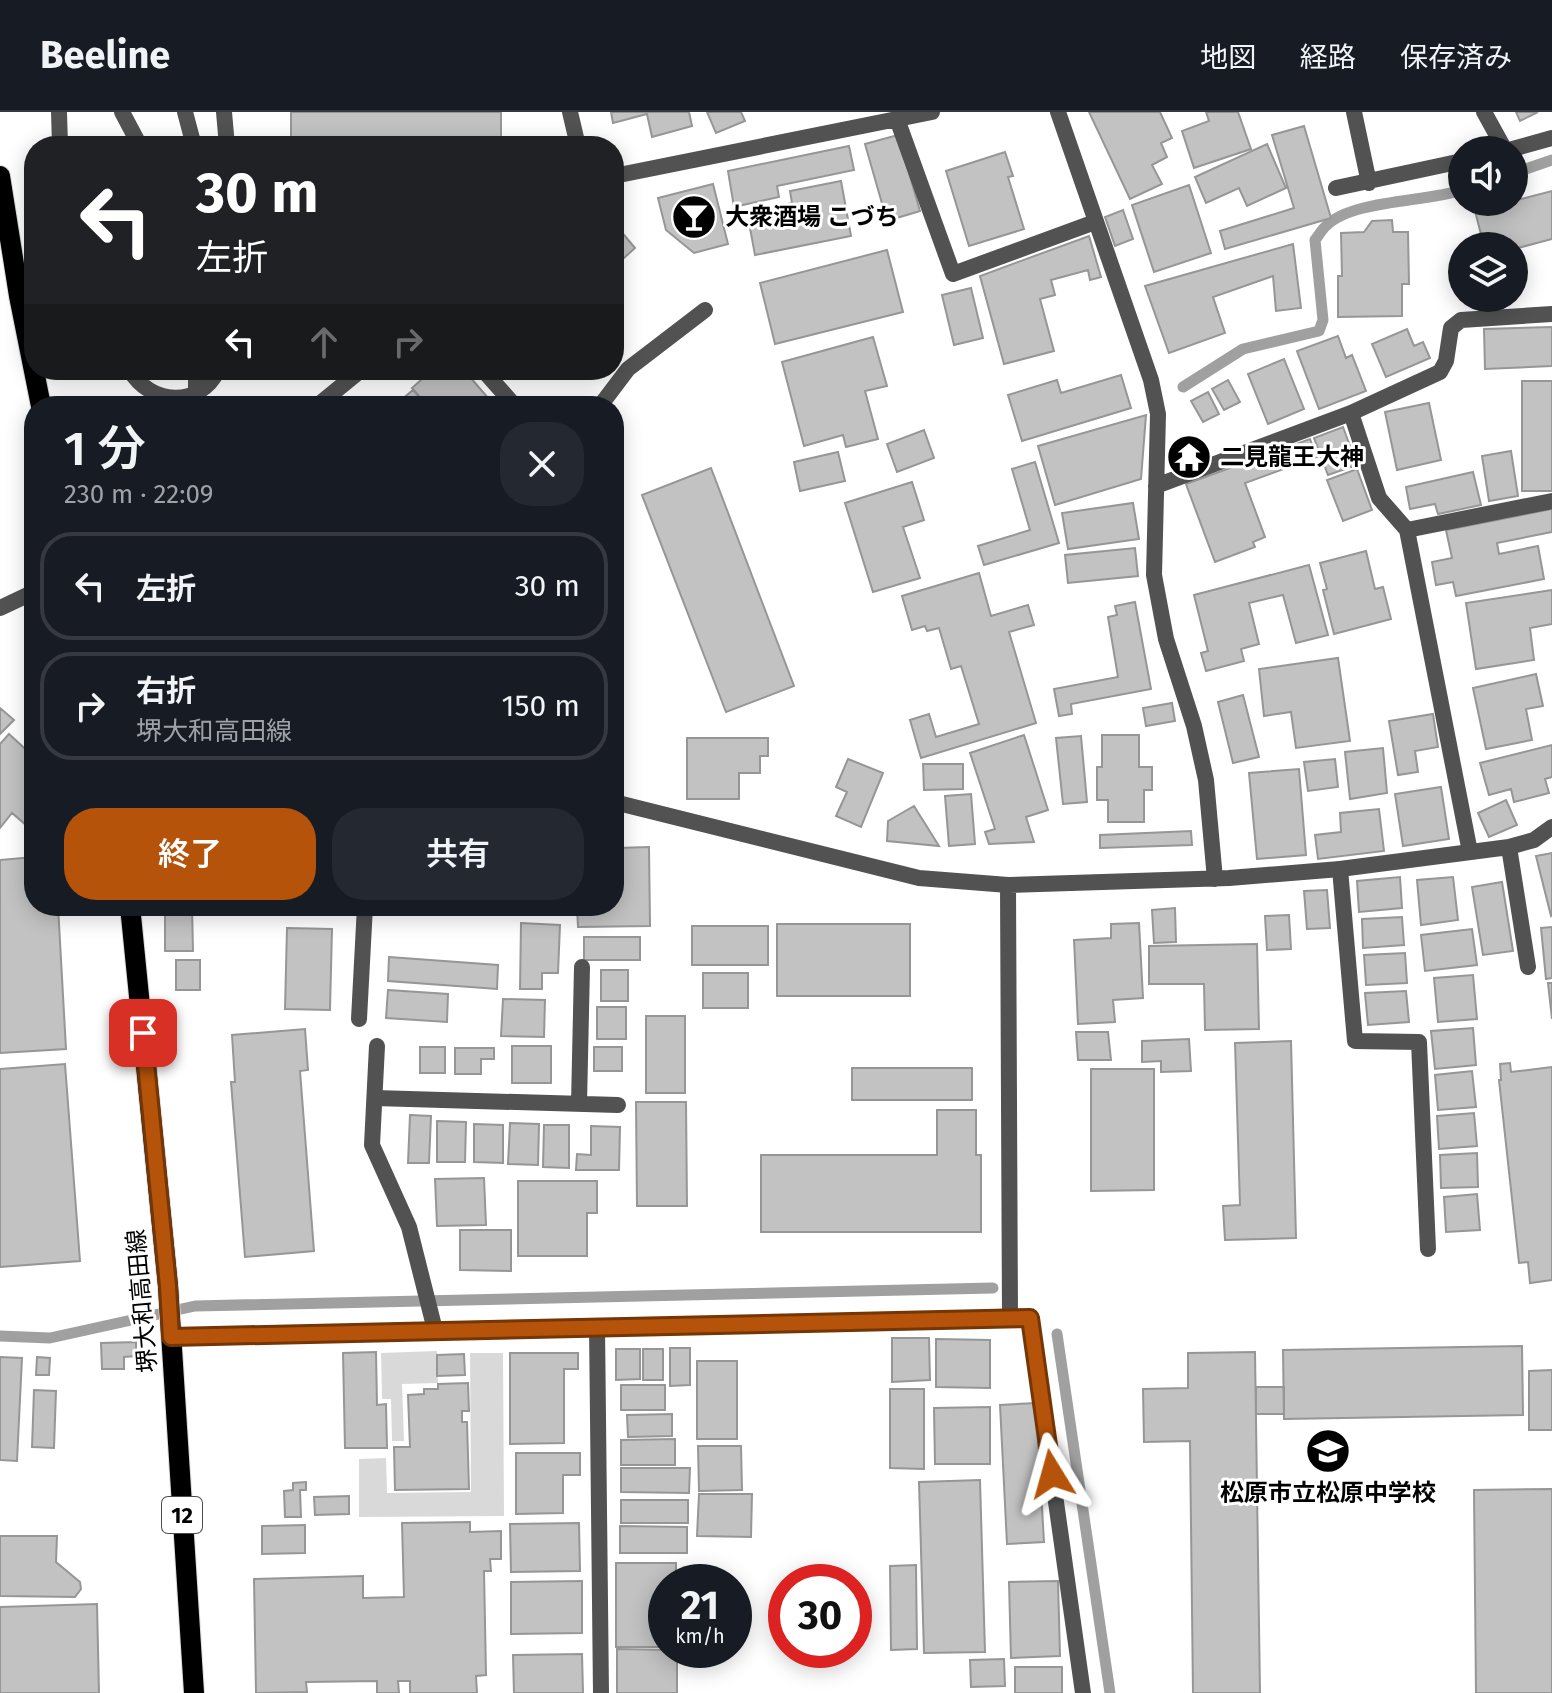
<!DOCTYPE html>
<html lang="ja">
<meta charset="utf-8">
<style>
:root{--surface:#171b24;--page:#242831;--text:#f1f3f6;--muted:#9ea1a6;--line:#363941;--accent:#b45309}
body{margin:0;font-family:"Fira Sans","Noto Sans JP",sans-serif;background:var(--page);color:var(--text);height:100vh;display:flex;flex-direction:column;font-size:30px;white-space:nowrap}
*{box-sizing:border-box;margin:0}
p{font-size:26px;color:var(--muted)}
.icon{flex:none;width:44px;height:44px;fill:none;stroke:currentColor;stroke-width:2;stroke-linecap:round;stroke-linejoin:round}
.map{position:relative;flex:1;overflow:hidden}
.side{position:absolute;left:24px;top:284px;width:600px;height:520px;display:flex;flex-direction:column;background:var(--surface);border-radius:32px;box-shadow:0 4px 20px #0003}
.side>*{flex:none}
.hud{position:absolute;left:24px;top:24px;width:600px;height:244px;border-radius:32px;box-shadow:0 4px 20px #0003;background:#202124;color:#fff;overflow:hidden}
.controls{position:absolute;left:1448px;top:24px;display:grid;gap:16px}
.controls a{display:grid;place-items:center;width:80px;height:80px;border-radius:50%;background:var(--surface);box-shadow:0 4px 20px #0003;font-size:40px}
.speed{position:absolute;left:648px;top:1452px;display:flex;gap:16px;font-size:40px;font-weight:700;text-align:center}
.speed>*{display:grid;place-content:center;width:104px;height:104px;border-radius:50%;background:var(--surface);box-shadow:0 4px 20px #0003;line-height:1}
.speed small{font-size:20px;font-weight:400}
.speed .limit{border:12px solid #d22;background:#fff;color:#111}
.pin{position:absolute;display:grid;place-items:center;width:68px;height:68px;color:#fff;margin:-34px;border-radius:16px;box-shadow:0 4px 12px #0006}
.me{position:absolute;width:88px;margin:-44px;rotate:352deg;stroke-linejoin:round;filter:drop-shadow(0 0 6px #0008)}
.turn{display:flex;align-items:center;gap:28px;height:168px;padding:0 40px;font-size:36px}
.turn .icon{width:104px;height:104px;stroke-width:2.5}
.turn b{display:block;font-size:56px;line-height:68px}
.lanes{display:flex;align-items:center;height:76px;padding:0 40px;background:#0003;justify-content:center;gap:40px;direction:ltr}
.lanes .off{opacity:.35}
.round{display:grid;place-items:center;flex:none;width:84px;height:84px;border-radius:32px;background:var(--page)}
.head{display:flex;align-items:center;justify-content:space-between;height:136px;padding:0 40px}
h1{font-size:48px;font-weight:600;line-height:60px}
.cta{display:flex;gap:16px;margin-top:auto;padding:16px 40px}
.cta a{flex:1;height:92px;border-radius:32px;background:var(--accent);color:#fff;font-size:32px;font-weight:600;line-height:92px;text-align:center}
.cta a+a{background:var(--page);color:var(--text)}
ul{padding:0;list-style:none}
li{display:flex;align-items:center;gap:24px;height:108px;margin:0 16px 12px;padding:0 24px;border:4px solid var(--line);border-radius:32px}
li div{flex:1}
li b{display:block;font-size:30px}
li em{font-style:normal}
header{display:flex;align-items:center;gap:48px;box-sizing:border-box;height:112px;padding:0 40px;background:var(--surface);border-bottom:2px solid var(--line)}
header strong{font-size:38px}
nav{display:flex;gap:44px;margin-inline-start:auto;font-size:28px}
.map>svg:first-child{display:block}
.green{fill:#d9d9d9}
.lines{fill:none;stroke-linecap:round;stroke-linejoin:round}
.stream{stroke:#a0a0a0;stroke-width:11}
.building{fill:#c2c2c2;stroke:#969696;stroke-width:2}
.primary-casing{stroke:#dbdbdb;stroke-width:22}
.service{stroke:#525252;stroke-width:16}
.pedestrian{stroke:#525252;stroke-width:16}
.minor{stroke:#525252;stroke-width:16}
.tertiary{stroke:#525252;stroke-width:16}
.primary{stroke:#000;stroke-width:20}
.route-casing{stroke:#753606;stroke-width:20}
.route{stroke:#b45309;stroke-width:14}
.labels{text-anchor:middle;stroke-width:6;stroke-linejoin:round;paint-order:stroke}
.shield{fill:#fff;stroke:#4c4c4c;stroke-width:2}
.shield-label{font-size:22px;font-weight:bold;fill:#000}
.poi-label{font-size:24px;font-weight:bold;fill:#000;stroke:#fff;text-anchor:start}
.street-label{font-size:24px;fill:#000;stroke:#fff}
</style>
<header>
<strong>Beeline</strong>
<nav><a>地図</a><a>経路</a><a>保存済み</a></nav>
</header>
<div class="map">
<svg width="1552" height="1581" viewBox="0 0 1552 1581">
<rect width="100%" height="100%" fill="#fff"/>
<path class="green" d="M437,1239l1,32 -36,1 2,57h-12l-1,-42h-9l-1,-46z
M470,1241h33l1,163 -145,1v-58l27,-1 1,35 84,-1z"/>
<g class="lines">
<path class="stream" d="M1514,61l38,-13
M1183,275l60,-38 76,-18 4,-11 -8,-80c4,-5 7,-11 12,-15 26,-25 99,-23 135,-35
M1057,1222l53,359
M0,1224l50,2 145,-32 798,-18"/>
</g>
<path class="building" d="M291,0h210v34h-210z
M611,0h78l3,14 -40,11 -5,-23 -34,9z
M707,0h34l4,9 -29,12z
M1089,0h71l12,26 -11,5 6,14 -15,8 10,19 -32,15z
M1206,0h32l13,37 -57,19 -12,-37 27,-10z
M1516,0h22l-18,9z
M1304,14l27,92 -106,31 -5,-18 74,-23 -22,-73z
M898,23l22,76 -33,10 -22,-77z
M1267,32l19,44 -39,18 -8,-18 -33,15 -11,-26z
M849,34l5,24 -77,16 2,11 -45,10 -6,-36z
M1005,40l8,24 -5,1 16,52 -55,17 -23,-75z
M841,69l10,55 -96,19 -8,-43 45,-9 -2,-12z
M713,72l15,60 -34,9 -28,-23 -8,-32z
M1189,73l22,68 -57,19 -22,-67z
M1552,79v48l-38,10v-3h-30l-9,-35z
M1123,98l10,29 -18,7 -10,-29z
M1392,108l1,12h15l1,52h-7v32l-64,1v-41h4l-1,-43 23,-1 8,-11z
M614,111l21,25 -21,19z
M1089,124l12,41 -11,3 -2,-10 -37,10 4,15 -15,4 14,52 -50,13 -24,-88z
M1293,132l8,64 -25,3 -3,-35 -60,21 12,36 -56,20 -24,-67z
M887,138l16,62 -128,32 -15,-61z
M971,176l12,50 -29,7 -12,-50z
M1552,215v39l-67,3 -1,-40z
M1407,217l7,17 9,-4 7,16 -44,19 -14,-33z
M1338,224l8,22 6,-3 14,36 -47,18 -22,-58z
M873,225l14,49 -22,5 13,48 -32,8 -3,-12 -39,11 -22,-84z
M1284,247l20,50 -36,15 -20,-50z
M432,258h32l31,36h-67l-16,-18z
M518,258h16l-9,8z
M1121,263l10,33 -109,33 -14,-46 49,-15 4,13z
M1228,268l12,22 -16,8 -12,-21z
M1522,269h30v110h-30z
M413,278l14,16h-33z
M1208,280l11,22 -16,8 -12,-21z
M1429,291l12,57 -44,10 -12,-58z
M1146,303l-5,64 -86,26 -17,-59z
M1343,315l14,38 -29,10 -14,-37z
M924,318l10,28 -37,14 -10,-28z
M1310,327l7,18 -72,26 20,54 -12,5 2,5 -40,15 -29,-78z
M1511,339l7,45 -29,5 -7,-45z
M838,340l7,29 -45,10 -6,-29z
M1035,350l24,81 -75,22 -6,-19 52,-16 -18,-61z
M711,356l83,218 -68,26 -84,-217z
M1357,357l15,41 -29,11 -16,-41z
M1473,360l8,33 -43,9 -3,-10 -25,5 -4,-22z
M912,370l12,38 -21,7 17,51 -47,14 -28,-89z
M1133,391l6,36 -71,10 -6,-36z
M1552,397v23l-55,11 2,11 39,-8 6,33 -88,17 -3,-14 -17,3 -4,-23 20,-4 -6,-28z
M1135,436l3,28 -70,7 -3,-28z
M1366,439l9,38 8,-2 8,32 -57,15 -11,-44 4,-1 -7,-26z
M1309,453l19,70 -32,8 -13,-48 -34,8 10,41 -18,5 3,12 -38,10 -5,-18 7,-2 -14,-56z
M979,461l12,43 37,-11 6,20 -25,7 27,91 -115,35 -11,-38 19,-6 7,23 43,-13 -18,-58 -10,3 -12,-41 -12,3 -2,-5 -13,4 -10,-34z
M1552,478v34l-22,4 4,32 -58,9 -10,-66z
M1135,490l16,87 -80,15 1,10 -13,2 -5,-27 64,-12 -10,-60 9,-2 -2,-9z
M1338,546l12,83 -54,7 -5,-36 -27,4 -5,-47z
M1536,562l7,32 -17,3 6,31 -46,9 -13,-61z
M1243,583l16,62 -26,6 -15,-61z
M1172,591l3,18 -29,5 -3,-18z
M0,596l14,12 -14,14z
M1433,602l5,33 -23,4 3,21 -20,3 -9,-54z
M9,622l25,23v75l-22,-19 -12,15v-84z
M1024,623l24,75 -22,7 8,25 -45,2 -4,-12 10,-3 -25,-76z
M1102,623h37v32h13v23h-8v32h-36v-22h-11v-33h5z
M1081,624l6,66 -24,2 -7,-66z
M687,626h81v18h-8v17h-21v26h-52z
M1552,633v32l-7,2 4,14 -35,9 -3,-13 -22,6 -9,-32z
M1383,636l4,45 -37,6 -5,-47z
M848,647l35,14 -22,54 -25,-11 11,-24 -11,-5z
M1335,647l3,28 -30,4 -4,-29z
M923,652h40v25l-39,1z
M1299,657l7,86 -49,4 -8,-86z
M1441,675l8,52 -46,7 -8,-52z
M971,682l4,50 -26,2 -4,-50z
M1506,688l11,25 -28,12 -11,-24z
M914,694l25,40 -52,-5 1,-20z
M1379,697l5,42 -66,8 -3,-24 26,-3 -1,-19z
M1191,719l1,14 -92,3v-13z
M649,735l1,79 -72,1 -1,-21h37l3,-58z
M1552,741v62l-1,1 -15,-60z
M34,745v49h24l8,143 -66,4v-193z
M1400,765l2,31 -43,4 -2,-31z
M1453,765l5,43 -37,5 -4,-45z
M1502,770l11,69 -30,4 -11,-68z
M1327,778l3,38 -23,1 -3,-38z
M165,794h27l1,45h-28z
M212,794h96v1h-96z
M1175,796l1,34 -22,1 -2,-33z
M1289,803l2,34 -24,1 -2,-34z
M1402,805l2,28 -41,3 -1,-29z
M521,811l39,2 -2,48h-16v16h-22z
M1139,811l4,75 -30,2 2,22 -37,2 -4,-84 37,-2v-14z
M777,812h133v72h-133z
M692,814h76v39h-76z
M1552,815v51l-6,1 -5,-51z
M287,816l45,1 -2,81 -45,-1z
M1472,817l5,36 -52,6 -4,-36z
M584,825h56v23h-56z
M1257,832l2,85 -54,1 -1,-46h-55v-38z
M1405,841l2,30 -41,2 -2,-30z
M389,845l109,8 -1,24 -109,-8z
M176,848h24v30h-24z
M601,858h27v31h-27z
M703,861h45v35h-45z
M1473,863l4,44 -39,3 -4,-44z
M1548,871h4v36z
M388,878l60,4 -1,28 -61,-4z
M1406,879l3,31 -41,3 -3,-32z
M503,887l42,1 -1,37 -43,-1z
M597,895h29v32h-29z
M646,904h39v77h-39z
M1473,916l3,37 -41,4 -4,-38z
M305,917l3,41 -8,1 14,180 -69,6 -14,-175h4l-3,-47z
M1076,920h32l3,28h-33z
M1189,927l2,32 -30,1v-11l-19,1v-21z
M1291,929l5,197 -71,2 -2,-34 17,-1 -5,-162z
M512,934h39v37h-39z
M420,935h25v26h-25z
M594,935h28v24h-28z
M455,936h39v11h-13v15h-26z
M1510,951l1,9 41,-5v213l-22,3 -2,-21 -9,1 -20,-183h2l-1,-16z
M65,952l15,197 -80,6v-198z
M852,956h120v32h-120z
M1091,957h63v121l-63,1z
M1472,959l4,36 -38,3 -3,-35z
M636,990h50l1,104h-50z
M937,998h39v45h5v77h-220v-77h176z
M1474,1001l3,33 -38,3 -2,-33z
M410,1003l21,1 -2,47h-21z
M437,1009l29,1 -1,40h-28z
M510,1011l29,1 -1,41 -30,-1z
M474,1012l29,1v38l-29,-1z
M544,1013h25v43l-26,-1z
M591,1014l29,1 -1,43h-43l1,-16 14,1z
M1477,1041l1,34 -37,1 -1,-33z
M484,1066l2,47 -49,1 -2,-47z
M518,1069h79v32h-10v43h-69z
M1477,1082l3,36 -34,2 -2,-35z
M460,1118h51v41l-51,-1z
M892,1226h37l1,42 -38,2z
M936,1227l54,1v48l-54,-1z
M136,1230v14l-12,1v12h-22l-1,-26z
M1522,1234l1,69 -239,4 -1,-69z
M670,1236h20v37l-20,1z
M616,1237h24v30l-24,1z
M643,1237h20v31h-20z
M376,1240l1,53 9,-1 1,44h-42l-2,-95z
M1255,1240l5,341h-67l-3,-252 -46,1 -1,-53 45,-1v-35z
M510,1241h68v16h-14v74l-54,1z
M464,1242l1,21 -28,1v-21z
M0,1245l22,1 -5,103 -17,-1z
M37,1245l13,1 -1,17h-13z
M697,1249h40v78h-40z
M1552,1258v60h-23v-59z
M468,1271l1,28h-7v11h5l2,67 -74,1 -1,-43h16l-2,-52 16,-1v-5h14v-5z
M621,1273h44v25h-44z
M1256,1275h28v27h-28z
M890,1277h34v80l-34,-1z
M34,1278l22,1 -2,57 -22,-1z
M1036,1291l8,139 -37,2 -7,-139z
M990,1295v57h-55l-1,-56z
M672,1302v22l-44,1 -1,-22z
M675,1327v26h-54v-25z
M698,1334h43l1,44 -43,1z
M516,1341h64v22h-17v38l-47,1z
M621,1356h69l-1,25 -68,-1z
M980,1368l5,172 -61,1 -5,-171z
M306,1370v8h-6l1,27h-16l-1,-26 9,-1v-7z
M1552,1377v204h-76l-2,-203z
M699,1382h53l-1,43 -54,-1z
M349,1384v18l-34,1 -1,-18z
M621,1388h67v23h-67z
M470,1410v10l31,-1v28h-11l1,12h-7l2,104 -10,1 1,17h-67v-12h-12l1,12h-22v-12l-71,1 1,10 -51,1 -2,-114 109,-3v22l41,-1 -2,-74z
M579,1411l1,48 -69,1 -1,-48z
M305,1413v28l-43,1v-28z
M620,1414l67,1v26h-67z
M0,1424h57l-1,26 24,20 1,7 -6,8 -75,-1z
M616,1451h60v19h-10v65h-50z
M916,1453l1,84 -26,1 -1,-84z
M582,1469v52l-71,1v-52z
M1058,1469l2,75 -49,2 -2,-76z
M97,1492l2,89h-99v-86z
M617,1537l60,1v43h-60z
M582,1542l1,39h-69l-1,-38z
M1004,1547l1,27 -34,1 -1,-27z
M1015,1555h47v26h-47z"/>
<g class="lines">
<g class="primary-casing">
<path id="primary" d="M0,64l19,120 22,110
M130,794l38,380 26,407"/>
</g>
<path class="service" d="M185,0l9,34
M196,281v-23
M1340,757l15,172 64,1 9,207
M597,1214l4,367"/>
<path class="pedestrian" d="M59,0l1,34"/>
<path class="minor" d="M122,0l18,34
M224,0l3,34
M1058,0l93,268 7,34 -4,161 12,64 28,87 12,54 9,99
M1354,0l15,71
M1484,0l21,38
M897,7l56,155 142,-52
M1509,38l43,-12
M614,64l318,-64
M1336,76l126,-27
M130,258c20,35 69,39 88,0
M483,258l32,36
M600,294l28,-37 77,-59
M1351,301l28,85 28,32 63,322
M1156,374l195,-73 89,-41 6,-11 5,-33 10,-8 91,-6
M1407,418l145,-29
M0,496l34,-16
M614,690l305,76 89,7 221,-7 111,-9 169,-22 25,-7 18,-13
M1509,735l19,120
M1008,773l2,433
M359,907l6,-113
M377,934l-5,99 37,82 26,103
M375,986l243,7
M579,992l3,-137
M171,1225l859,-19 53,375"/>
<path class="tertiary" d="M570,0l8,34
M317,294l44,-36"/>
<use href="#primary" class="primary"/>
</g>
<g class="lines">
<g class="route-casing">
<path id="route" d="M143,921l25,253 3,51 859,-19 22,156"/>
</g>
<use href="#route" class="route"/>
</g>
<defs>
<g id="bar-disc" transform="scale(2.3)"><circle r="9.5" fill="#000" stroke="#fff"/><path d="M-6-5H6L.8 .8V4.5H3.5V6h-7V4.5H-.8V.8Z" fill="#fff"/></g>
<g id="temple-disc" transform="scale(2.3)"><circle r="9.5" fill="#000" stroke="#fff"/><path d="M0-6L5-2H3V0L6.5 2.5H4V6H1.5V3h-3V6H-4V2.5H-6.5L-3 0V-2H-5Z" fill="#fff"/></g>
<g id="school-disc" transform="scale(2.3)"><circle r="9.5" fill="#000" stroke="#fff"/><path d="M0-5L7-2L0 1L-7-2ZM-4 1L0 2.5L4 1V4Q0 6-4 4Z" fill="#fff"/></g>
</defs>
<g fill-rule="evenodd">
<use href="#bar-disc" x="694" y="105"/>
<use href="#temple-disc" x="1189" y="345"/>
<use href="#school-disc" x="1328" y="1339"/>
</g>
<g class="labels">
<rect class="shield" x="162" y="1385" width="40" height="36" rx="6"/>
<g class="shield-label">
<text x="182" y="1411">12</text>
</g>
<g class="poi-label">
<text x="725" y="113">大衆酒場 こづち</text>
<text x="1220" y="353">二見龍王大神</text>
<text x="1328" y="1389" text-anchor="middle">松原市立松原中学校</text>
</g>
<g class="street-label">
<text transform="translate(142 1189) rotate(-95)" y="8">堺大和高田線</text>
</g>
</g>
</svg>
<div class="controls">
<a><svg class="icon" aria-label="sound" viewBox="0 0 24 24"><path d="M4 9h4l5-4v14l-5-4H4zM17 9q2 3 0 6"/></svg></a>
<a><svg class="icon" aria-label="layers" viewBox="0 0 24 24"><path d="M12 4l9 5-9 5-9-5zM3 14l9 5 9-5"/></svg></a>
</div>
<div class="speed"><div>21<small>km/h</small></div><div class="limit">30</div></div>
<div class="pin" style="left:143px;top:921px;background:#d93025"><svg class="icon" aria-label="arrive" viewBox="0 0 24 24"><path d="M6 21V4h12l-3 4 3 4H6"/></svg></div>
<svg class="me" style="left:1052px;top:1362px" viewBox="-20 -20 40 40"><path d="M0-17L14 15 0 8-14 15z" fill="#b45309" stroke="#fff" stroke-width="4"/></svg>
<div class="hud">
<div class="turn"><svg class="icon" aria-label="left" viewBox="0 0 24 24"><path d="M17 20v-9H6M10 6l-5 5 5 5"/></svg><div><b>30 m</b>左折</div></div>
<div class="lanes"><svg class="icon" aria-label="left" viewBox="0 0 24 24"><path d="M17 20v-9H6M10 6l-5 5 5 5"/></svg><svg class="icon off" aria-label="ahead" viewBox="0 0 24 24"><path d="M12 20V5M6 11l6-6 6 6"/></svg><svg class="icon off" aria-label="right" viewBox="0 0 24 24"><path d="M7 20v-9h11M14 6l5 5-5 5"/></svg></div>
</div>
<section class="side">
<div class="head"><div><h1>1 分</h1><p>230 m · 22:09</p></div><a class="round"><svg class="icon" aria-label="close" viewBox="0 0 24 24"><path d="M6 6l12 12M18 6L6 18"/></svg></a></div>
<ul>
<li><svg class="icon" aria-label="left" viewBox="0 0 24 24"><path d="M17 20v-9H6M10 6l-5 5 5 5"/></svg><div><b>左折</b></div><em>30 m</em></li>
<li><svg class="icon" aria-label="right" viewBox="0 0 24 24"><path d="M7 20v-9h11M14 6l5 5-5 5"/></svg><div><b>右折</b><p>堺大和高田線</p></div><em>150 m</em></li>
</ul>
<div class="cta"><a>終了</a><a>共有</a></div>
</section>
</div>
